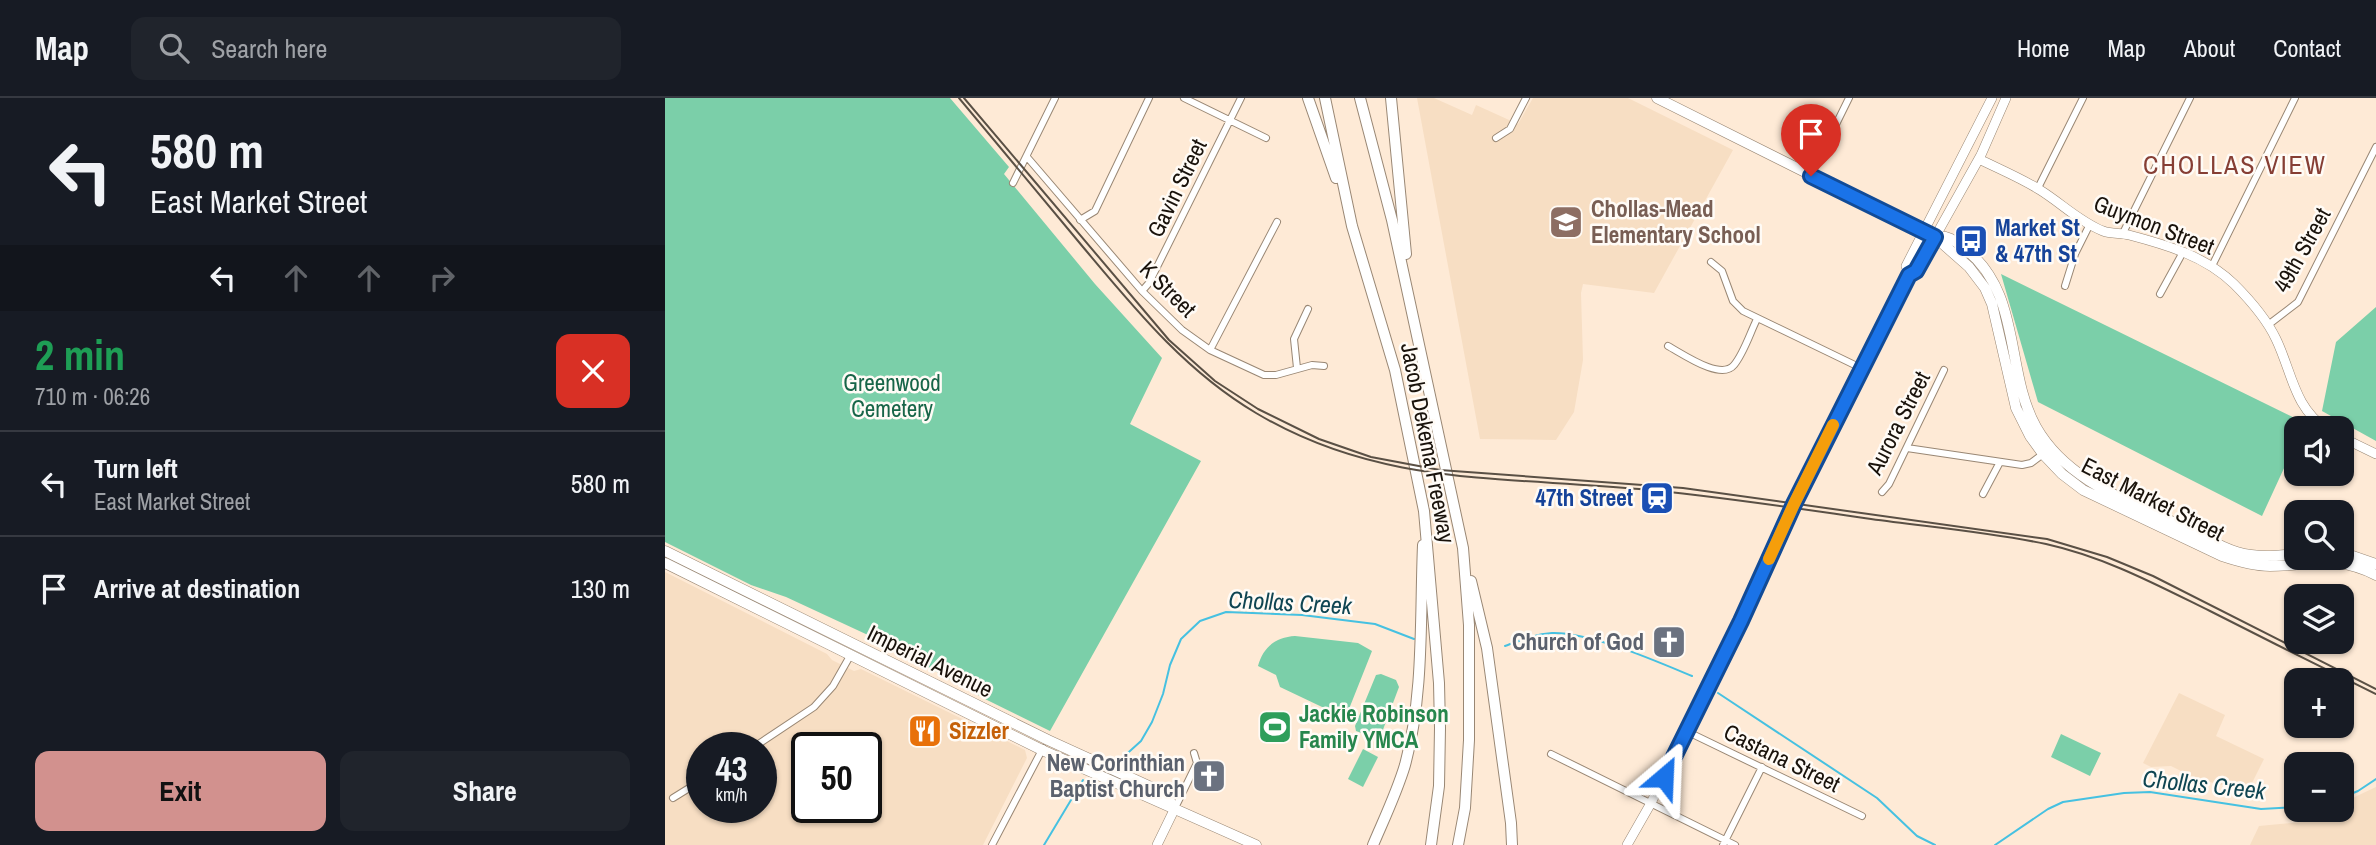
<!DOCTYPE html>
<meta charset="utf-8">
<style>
:root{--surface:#171b24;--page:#20242c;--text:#f1f3f6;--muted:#9ea1a6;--line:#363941;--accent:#d2918e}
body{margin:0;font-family:"Archivo Narrow",sans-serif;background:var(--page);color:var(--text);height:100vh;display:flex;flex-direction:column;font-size:26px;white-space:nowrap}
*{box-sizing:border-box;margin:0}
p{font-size:23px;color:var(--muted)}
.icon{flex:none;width:38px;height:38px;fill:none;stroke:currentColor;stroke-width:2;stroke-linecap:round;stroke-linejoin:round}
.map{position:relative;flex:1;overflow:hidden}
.drawer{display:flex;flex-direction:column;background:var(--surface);width:665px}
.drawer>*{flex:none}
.top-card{background:#171b24;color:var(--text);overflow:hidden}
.buttons{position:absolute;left:1619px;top:318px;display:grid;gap:14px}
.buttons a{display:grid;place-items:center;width:70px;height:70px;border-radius:14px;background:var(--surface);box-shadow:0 2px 5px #0004;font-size:35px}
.speed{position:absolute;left:21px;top:634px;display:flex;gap:14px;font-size:35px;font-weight:700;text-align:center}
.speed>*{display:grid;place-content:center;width:91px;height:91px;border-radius:50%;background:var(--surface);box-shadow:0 2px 5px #0004;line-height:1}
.speed small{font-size:18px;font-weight:400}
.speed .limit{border:4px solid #111;border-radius:10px;background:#fff;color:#111}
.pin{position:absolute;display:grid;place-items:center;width:60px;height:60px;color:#fff;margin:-72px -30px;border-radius:50% 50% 50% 0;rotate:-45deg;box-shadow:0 0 7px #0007}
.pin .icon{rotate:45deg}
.me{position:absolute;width:77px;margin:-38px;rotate:26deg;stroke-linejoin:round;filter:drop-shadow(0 0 5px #0008)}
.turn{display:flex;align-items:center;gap:24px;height:147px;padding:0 35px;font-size:32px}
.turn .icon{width:91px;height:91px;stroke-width:2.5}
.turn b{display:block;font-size:49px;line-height:60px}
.lanes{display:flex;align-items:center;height:66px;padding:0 35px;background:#0003;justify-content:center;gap:35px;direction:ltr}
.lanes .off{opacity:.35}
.round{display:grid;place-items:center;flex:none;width:74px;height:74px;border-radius:14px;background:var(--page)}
.summary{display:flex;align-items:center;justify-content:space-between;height:119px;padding:0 35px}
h1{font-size:42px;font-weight:700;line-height:52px;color:#1e9e55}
.action{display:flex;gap:14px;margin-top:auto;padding:14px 35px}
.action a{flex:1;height:80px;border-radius:14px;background:var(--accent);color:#111;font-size:28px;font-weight:700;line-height:80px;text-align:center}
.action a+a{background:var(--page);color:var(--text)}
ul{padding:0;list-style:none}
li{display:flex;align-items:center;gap:21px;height:105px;padding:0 35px;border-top:2px solid var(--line)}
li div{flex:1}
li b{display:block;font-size:26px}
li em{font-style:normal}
header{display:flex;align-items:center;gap:42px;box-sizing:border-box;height:98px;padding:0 35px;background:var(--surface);border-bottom:2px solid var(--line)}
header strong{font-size:33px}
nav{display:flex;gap:38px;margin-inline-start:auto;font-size:24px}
.search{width:490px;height:63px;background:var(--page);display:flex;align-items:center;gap:18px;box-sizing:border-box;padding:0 24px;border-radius:14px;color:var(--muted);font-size:26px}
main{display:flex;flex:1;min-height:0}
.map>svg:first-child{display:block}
.built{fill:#f7dec3;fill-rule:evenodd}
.green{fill:#7bcfa9}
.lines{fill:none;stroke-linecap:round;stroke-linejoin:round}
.stream{stroke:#46c1e1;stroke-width:2}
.street-casing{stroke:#998774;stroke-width:8}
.secondary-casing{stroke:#998774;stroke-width:10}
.primary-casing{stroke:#998774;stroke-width:11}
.highway-casing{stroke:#998774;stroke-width:12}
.street{stroke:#fff;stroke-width:6}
.secondary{stroke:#fff;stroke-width:9}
.primary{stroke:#fff;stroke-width:10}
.highway{stroke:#fff;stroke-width:10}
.tram{stroke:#5a5045;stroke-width:2}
.rail{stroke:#5a5045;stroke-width:2}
.route-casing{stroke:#114b97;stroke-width:18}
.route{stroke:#1a73e8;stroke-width:12}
.slow{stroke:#f59e0b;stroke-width:12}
.labels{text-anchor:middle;stroke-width:5;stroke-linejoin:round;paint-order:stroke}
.street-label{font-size:23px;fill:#19120b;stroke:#fffbf6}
.education-label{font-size:23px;font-weight:bold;fill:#785e54;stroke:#fffbf6;text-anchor:start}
.transit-label{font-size:23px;font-weight:bold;fill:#164399;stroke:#fffbf6;text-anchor:start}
.park-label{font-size:23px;fill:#176548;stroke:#fffbf6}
.worship-label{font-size:23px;font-weight:bold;fill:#5b616d;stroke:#fffbf6;text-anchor:end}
.leisure-label{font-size:23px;font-weight:bold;fill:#27864d;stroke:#fffbf6;text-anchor:start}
.food-label{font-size:23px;font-weight:bold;fill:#c56008;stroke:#fffbf6;text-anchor:start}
.water-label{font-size:24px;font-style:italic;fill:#0f4552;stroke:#fffbf6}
.quarter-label{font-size:26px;letter-spacing:2px;fill:#863e34;stroke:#fffbf6}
</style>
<header>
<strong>Map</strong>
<div class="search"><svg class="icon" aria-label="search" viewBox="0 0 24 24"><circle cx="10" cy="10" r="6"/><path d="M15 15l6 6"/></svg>Search here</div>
<nav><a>Home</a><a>Map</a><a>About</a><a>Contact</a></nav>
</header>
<main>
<section class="drawer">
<div class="top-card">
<div class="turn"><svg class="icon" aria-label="left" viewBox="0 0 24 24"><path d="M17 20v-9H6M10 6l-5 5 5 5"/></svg><div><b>580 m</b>East Market Street</div></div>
<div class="lanes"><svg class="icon" aria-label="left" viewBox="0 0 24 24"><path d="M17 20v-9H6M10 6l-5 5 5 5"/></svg><svg class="icon off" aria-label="ahead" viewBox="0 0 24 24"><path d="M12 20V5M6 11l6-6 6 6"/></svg><svg class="icon off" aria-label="ahead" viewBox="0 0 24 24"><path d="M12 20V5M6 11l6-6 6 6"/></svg><svg class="icon off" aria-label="right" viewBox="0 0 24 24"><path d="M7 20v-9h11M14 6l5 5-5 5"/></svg></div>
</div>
<div class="summary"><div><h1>2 min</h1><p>710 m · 06:26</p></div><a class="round" style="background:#d93025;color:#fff"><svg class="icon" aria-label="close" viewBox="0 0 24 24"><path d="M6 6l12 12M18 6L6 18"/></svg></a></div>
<ul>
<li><svg class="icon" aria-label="left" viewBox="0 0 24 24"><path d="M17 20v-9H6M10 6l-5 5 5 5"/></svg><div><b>Turn left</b><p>East Market Street</p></div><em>580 m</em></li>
<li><svg class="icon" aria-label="arrive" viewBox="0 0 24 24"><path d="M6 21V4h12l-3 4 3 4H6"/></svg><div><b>Arrive at destination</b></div><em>130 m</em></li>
</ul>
<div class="action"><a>Exit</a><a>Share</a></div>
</section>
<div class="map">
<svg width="1711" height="747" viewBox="0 0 1711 747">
<rect width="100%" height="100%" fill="#feead6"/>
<path class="built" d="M752,0h17l38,17 4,-10 42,19 15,-26h95l105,52 -79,143 -71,-9 -2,9 2,67 -9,52 -18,28 -76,-1z
M0,474l162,82 5,6 22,11 7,-2 164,81 2,8 -44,87h-318zM37,649h59v60h-59zM142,649h59v60h-59z
M1514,595l46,22 -9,21 48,23 -16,32 -51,-12 -26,-13 -20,1 -8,-4z
M1711,689v58h-126l9,-19 43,-4 25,-12h14l1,-7z"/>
<path class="green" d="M0,0h285l59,69 -5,7 91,110 67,74 -32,66 71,37 -151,270 -63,-31 -104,-58 -97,-45 -35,-12 -86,-43z
M1336,176l304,149 -3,6h-6v13l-34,74 -224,-114z
M1711,209v134l-54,-30 14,-69z
M630,538l63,7 14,8 -25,63 -6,2 -61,-29 -4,-12 -18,-9c5,-19 18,-29 37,-30z
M716,576l15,6 3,7 -18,48 -3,4 -22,-8 -1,-5 21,-51z
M1396,636l40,19 -11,23 -39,-19z
M698,651l15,8 -15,30 -15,-8z"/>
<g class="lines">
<path class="stream" d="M840,548c16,-6 30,-12 47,-13 38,-1 104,28 140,43
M1053,595l159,105 40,38 18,9
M455,662l21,-19 11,-19 11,-28 7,-29 11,-26 19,-18 26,-9 76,3 73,9 39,15
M1676,700l17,-7 18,-12
M379,747l39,-65
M1330,747l53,-36 15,-7 61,-9 26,-1 111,17 35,-2"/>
<g class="street-casing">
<path id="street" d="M519,0l82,40
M831,40l14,-9 16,-31
M362,59l115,134 40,39 28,20 54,25h12l36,-10 12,1
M1146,77l38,-77
M348,85l42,-85
M1373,90l45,-90
M415,122l15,-9 54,-113
M1458,135l67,-135
M1046,164l11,9 11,30 10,10 118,57
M1547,168l83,-168
M1400,188l10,-32 15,-30
M477,193l7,-8 92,-185
M1495,196l23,-42
M1603,227l30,-23 78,-155
M1003,248c15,8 53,35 66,19 10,-12 16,-32 23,-46
M545,252l67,-128
M632,270l-3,-29 14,-30
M1242,350l115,17 9,-2 12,-9
M1217,394l7,-8 55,-114
M1318,396l17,-32
M1021,633l176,85
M89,649l60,-40 19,-21 17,-30
M886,656l184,91
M8,700l29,-18
M510,710l22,-45 -3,-10
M327,747l51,-97
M1058,747l39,-78"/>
</g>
<g class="secondary-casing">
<path id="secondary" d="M1314,61c20,10 42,19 61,31 21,13 40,32 63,41 8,3 18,2 26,4 38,10 76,21 105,49 16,16 32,34 42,55 16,33 18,69 51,90
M1244,177l-3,-9 86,-168
M1676,339l35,17
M492,747l18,-37
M962,747l24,-42 90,-182 53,-117 115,-229 7,-4 65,-116 25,-57"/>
</g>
<g class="primary-casing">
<path id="primary" d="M992,0l278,139 34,30 16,21 7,16 24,104 14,28 13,18 19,20 21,16 139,66c15,5 31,10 48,10 42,0 64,-12 106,9
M1270,139c12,-2 19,3 28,10 60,45 41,122 73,180 31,55 95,75 148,100 18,8 35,20 53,25 20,6 40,4 59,2
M0,453l383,189 114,52 13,16
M1676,454l35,12
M0,465l377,187 214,95"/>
</g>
<g class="highway-casing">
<path id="highway" d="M643,0l28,80
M660,0l27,128 43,144 29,141 15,172 1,45 -1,58 -8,59
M695,0l32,122 71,328 6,77v115l-4,68 -7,37
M726,0l15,156
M806,483l16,67 24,175 1,22
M708,747c11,-26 24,-53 32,-80 19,-70 15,-147 18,-220"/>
</g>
<use href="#street" class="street"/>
<use href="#secondary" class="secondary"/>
<use href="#primary" class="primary"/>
<use href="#highway" class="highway"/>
<path class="tram" d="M299,0l205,242 46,41 43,28 61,30 52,18 69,13 243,18 364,51 60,18 46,19 223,113"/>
<path class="rail" d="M294,0c41,49 82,99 124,149 52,62 102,124 173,166 124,74 246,63 383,76 78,7 155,19 232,30 58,8 118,13 175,25 59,13 111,41 164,67 55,28 111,56 166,83"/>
</g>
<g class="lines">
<g class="route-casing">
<path id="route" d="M999,679l77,-156 53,-117 115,-229 7,-4 19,-34 -124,-61"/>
</g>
<use href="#route" class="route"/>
<path class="slow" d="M1104,461l25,-55 39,-79"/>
</g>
<defs>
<g id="school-square" transform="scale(1.75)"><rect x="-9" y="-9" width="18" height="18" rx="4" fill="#8d6e63" stroke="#fffbf6"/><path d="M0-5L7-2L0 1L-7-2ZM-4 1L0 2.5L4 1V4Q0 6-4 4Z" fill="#fff"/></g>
<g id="bus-square" transform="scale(1.75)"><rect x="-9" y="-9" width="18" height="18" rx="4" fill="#1a4fb4" stroke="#fffbf6"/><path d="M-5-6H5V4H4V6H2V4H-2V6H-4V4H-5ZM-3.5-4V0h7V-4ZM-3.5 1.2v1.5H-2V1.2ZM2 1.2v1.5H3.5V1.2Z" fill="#fff"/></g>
<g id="station-square" transform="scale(1.75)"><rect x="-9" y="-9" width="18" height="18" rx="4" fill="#1a4fb4" stroke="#fffbf6"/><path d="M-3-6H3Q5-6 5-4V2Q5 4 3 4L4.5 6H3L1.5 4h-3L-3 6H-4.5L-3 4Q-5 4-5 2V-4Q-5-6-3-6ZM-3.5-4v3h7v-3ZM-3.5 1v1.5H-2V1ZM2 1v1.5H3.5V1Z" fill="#fff"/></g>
<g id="church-square" transform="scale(1.75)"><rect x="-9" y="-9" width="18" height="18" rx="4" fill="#6b7280" stroke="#fffbf6"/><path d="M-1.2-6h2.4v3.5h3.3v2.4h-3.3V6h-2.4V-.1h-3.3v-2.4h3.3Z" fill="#fff"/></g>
<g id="stadium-square" transform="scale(1.75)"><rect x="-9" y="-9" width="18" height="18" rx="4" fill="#2e9e5b" stroke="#fffbf6"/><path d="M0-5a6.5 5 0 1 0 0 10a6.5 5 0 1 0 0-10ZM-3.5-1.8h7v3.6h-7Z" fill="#fff"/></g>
<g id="restaurant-square" transform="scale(1.75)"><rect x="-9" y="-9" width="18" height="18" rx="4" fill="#e8710a" stroke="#fffbf6"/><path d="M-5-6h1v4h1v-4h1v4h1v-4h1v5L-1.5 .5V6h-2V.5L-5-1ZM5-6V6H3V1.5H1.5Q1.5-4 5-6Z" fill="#fff"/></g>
</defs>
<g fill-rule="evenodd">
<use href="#school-square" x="901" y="124"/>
<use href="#bus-square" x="1306" y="143"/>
<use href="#station-square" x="992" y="400"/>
<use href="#church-square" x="1004" y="544"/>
<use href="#stadium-square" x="610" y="629"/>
<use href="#restaurant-square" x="260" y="633"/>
<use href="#church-square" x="544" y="678"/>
</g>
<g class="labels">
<g class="street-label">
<text transform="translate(512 90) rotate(-64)" y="8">Gavin Street</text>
<text transform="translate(1489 127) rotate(21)" y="8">Guymon Street</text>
<text transform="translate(1637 152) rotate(-61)" y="8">49th Street</text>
<text transform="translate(503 191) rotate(45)" y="8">K Street</text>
<text transform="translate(1233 325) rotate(-63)" y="8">Aurora Street</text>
<text transform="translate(763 345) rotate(79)" y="8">Jacob Dekema Freeway</text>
<text transform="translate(1488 401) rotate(27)" y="8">East Market Street</text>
<text transform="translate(265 563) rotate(26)" y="8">Imperial Avenue</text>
<text transform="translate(1117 660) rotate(26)" y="8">Castana Street</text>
</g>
<g class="education-label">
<text x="926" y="119">Chollas-Mead<tspan x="926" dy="26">Elementary School</tspan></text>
</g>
<g class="transit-label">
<text x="1330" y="138">Market St<tspan x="1330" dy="26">&amp; 47th St</tspan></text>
<text x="968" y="408" text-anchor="end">47th Street</text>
</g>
<g class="park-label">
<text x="227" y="293">Greenwood<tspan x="227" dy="26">Cemetery</tspan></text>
</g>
<g class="worship-label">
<text x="979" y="552">Church of God</text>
<text x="520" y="673">New Corinthian<tspan x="520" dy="26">Baptist Church</tspan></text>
</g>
<g class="leisure-label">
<text x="634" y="624">Jackie Robinson<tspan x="634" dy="26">Family YMCA</tspan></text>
</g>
<g class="food-label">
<text x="284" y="641">Sizzler</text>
</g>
<g class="water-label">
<text transform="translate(625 505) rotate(3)" y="8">Chollas Creek</text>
<text transform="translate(1539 687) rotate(6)" y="8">Chollas Creek</text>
</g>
<g class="quarter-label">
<text x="1570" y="76">CHOLLAS VIEW</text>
</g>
</g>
</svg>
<div class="buttons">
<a><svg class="icon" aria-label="sound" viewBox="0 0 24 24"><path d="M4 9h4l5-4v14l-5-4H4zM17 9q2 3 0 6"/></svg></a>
<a><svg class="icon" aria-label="search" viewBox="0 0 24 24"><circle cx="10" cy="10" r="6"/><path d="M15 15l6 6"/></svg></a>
<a><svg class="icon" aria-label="layers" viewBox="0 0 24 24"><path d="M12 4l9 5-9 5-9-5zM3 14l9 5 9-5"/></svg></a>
<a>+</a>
<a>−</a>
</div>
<div class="speed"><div>43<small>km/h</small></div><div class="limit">50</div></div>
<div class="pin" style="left:1146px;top:78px;background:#d93025"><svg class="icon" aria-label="arrive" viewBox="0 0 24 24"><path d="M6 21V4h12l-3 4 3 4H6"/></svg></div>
<svg class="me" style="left:999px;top:679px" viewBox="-20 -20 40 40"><path d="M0-17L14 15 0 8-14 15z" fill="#1a73e8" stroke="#fff" stroke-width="4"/></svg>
</div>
</main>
